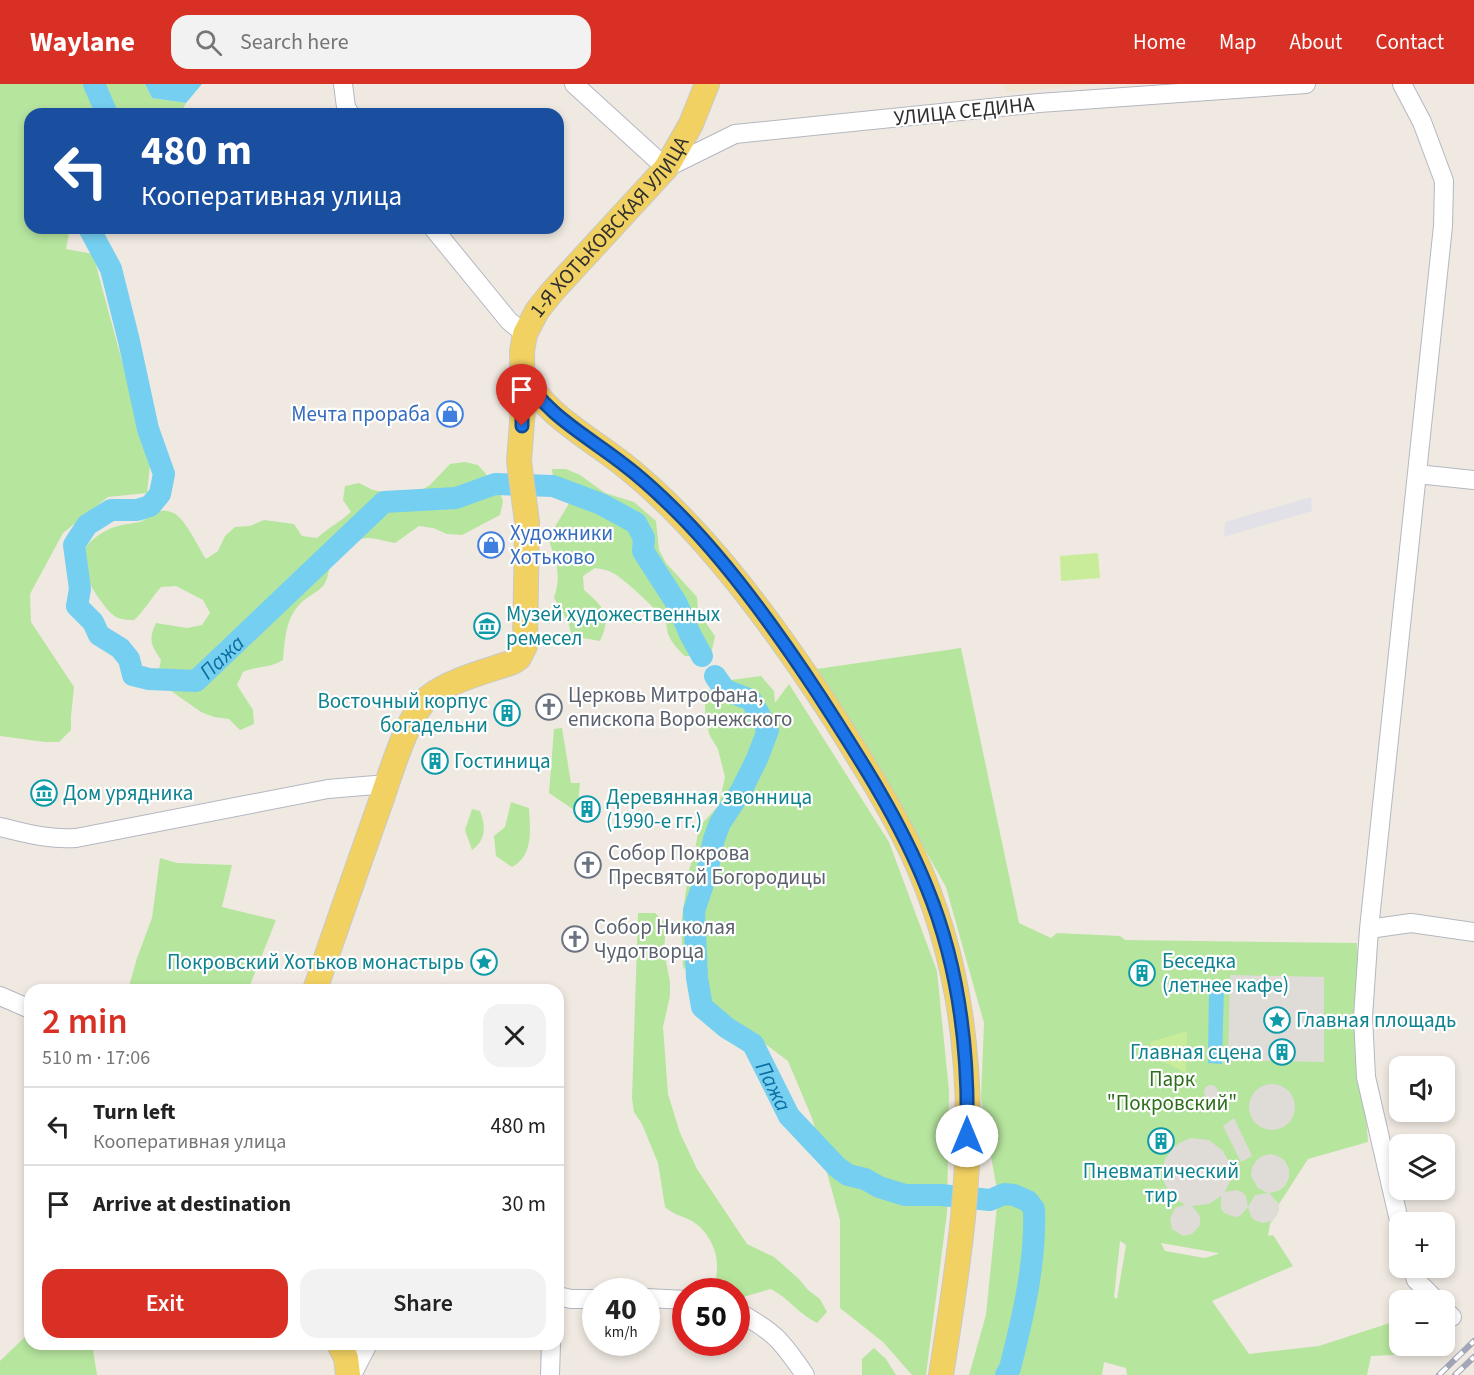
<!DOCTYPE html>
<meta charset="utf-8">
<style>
:root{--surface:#fff;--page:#f2f2f2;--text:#222;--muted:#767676;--line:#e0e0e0;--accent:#d93025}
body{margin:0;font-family:"Source Sans 3",sans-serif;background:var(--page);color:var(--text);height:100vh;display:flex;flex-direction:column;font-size:22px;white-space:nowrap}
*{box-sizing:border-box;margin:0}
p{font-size:20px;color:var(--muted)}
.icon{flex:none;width:33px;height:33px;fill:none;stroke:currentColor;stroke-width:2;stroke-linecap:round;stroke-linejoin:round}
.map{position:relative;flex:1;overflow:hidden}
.panel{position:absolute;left:24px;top:900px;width:540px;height:366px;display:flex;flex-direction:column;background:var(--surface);border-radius:18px;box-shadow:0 3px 9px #0003}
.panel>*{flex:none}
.banner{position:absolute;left:24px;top:24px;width:540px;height:126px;border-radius:18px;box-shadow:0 3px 9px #0003;background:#1a4fa0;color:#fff;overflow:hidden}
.controls{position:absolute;left:1389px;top:972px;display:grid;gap:12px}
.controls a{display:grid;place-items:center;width:66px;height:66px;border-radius:12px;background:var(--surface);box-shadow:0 3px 9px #0003;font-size:30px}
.speed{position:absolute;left:582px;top:1194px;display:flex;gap:12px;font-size:30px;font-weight:700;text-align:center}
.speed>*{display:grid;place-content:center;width:78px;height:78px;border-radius:50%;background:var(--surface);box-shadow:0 3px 9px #0003;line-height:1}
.speed small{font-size:15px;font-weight:400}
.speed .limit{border:9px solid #d22;background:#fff;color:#111}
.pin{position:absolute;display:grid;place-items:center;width:51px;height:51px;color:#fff;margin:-62px -26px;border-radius:50% 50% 50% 0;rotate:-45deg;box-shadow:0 0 6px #0007}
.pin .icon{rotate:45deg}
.me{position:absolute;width:66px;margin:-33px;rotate:0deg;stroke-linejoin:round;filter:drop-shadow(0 0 4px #0008)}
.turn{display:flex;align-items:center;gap:21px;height:126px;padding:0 18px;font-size:27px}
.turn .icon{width:78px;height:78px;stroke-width:2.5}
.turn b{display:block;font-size:42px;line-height:51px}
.round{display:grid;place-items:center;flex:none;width:63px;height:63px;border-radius:18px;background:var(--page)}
.headline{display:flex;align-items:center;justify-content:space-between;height:102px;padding:0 18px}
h1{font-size:36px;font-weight:600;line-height:45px;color:var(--accent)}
.action{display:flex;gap:12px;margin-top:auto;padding:12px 18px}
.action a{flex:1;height:69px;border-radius:18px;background:var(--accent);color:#fff;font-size:24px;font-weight:600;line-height:69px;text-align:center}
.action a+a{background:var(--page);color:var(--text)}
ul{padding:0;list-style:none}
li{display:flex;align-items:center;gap:18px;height:78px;padding:0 18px;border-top:2px solid var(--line)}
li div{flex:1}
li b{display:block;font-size:22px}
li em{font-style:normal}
header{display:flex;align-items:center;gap:36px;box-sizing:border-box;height:84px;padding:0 30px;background:var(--accent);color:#fff}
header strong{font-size:28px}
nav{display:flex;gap:33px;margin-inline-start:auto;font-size:21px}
.search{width:420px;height:54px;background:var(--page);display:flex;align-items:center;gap:15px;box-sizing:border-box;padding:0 21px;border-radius:18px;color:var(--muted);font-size:22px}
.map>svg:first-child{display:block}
.industrial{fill:#e3e1e8}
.education{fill:#f0e6d1}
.green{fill:#b6e59e;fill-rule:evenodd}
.pitch{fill:#c9ec9a}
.plaza{fill:#dfdcd8}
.water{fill:#75cff0}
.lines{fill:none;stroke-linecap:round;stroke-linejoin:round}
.river{stroke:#75cff0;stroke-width:22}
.minor-casing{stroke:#b4b7c1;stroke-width:20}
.major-casing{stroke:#c9c9c9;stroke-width:26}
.minor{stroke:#fff;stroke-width:18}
.major{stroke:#f2d163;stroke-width:24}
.rail-casing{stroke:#a3a6b8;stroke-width:6}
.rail{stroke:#fff;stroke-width:4;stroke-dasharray:11;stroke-linecap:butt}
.route-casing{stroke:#114b97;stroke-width:15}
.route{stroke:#1a73e8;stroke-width:10}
.labels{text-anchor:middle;stroke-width:4.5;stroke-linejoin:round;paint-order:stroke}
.street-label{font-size:21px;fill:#2e2e2e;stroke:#fff}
.shop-label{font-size:21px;fill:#366cbe;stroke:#fff;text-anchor:end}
.culture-label{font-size:21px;fill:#0d838f;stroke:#fff;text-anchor:start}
.worship-label{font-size:21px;fill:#5b616d;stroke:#fff;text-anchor:start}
.park-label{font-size:21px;fill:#2c6e1b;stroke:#fff}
.water-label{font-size:22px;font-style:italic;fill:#0d6fa3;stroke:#fff}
</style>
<header>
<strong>Waylane</strong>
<div class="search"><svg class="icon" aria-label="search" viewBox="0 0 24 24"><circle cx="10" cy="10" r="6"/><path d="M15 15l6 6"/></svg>Search here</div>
<nav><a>Home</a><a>Map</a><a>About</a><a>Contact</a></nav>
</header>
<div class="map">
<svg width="1474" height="1291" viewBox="0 0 1474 1291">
<rect width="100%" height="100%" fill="#efe9e1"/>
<path class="industrial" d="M1311,413l1,14 -88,26 1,-15z"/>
<path class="education" d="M1005,0h98l-97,8z"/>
<path class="green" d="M0,0h145l7,14 34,5 -6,11h-150v114h40l-4,21 27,5 57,211 -3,28 -39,4 -45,36 -33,61 1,28 43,65 -3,29v14l-12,12h-14l-45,-6z
M465,378l13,3 20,23 5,13 -3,14 -38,20 -15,-1 -14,-6 -14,-2 -24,17c-8,-1 -18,-5 -27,-5 -13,0 -33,11 -37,23 -3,9 -2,19 -9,26 -7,7 -16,10 -22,17 -15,15 -15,37 -17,56 -15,9 -24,5 -40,12l-6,13 16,25 1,14 -14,6 -11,-11 -15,-2 -13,-5 -37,-26 -6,-12 3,-14c-10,-15 -13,-20 -5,-37l31,5 15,-3 8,-12 -7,-13 -27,-14 -15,1c-10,11 -16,23 -27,33 -20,0 -22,-5 -34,-20 -7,-10 -16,-25 -18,-37 -3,-18 21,-33 36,-37 19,-5 23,0 37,-15 5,0 11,-1 16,1 13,3 27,35 35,47l12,-8 7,-15 10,-9 15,-1 14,-6 30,4 8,12 15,2c11,-10 23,-16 34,-26l-8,-12 2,-14 14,-3 14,7 31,6 14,-4 12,-7 20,-21z
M552,385h14l14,6 25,18 29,9 22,19 3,29 7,13 31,34 1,15 17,24 -3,14 -13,6h-14c-7,-6 -13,-13 -17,-22 -1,-4 -1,-9 -3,-13 -5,-9 -43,-44 -52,-48 -5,-3 -12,-4 -18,-5l-12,8 1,14c20,17 28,26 16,51l-28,-5 -4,-14 -14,-24c5,-16 5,-27 0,-42 -1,-5 -4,-10 -4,-14 1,-14 13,-26 19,-39l-16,-25z
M961,564l58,275 32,15 6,-5 63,3 5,4 232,3 5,123 6,76 -60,17 -29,45 -1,9 -8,11 -2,12 5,-1 20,31 -81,35 37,53 70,-8 80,-26 1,26h29l4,4 -22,4 -40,2 -4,19h-240l-1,-7 -22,-6 -2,13h-133l17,-60 12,-119 -17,-98 3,-75 -38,-136 -44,-78 -85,-140zM1120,1157l6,4 -9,54 -3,-2zM1161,1159l57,10v1l-13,4 -40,-7z
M761,592l13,15 1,12 14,-19 100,158 48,129 12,120 -2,122 -21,162h-14l-29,-33 -43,-34v-88l-28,-102 -24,-57 -80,-60v-25l-14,1 -11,-10 -2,-43 8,-54 5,-14 5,-29 20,-22 6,-28 -7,-28 -8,-13 -4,-13 -2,-30 27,-13z
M562,644l9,55h9l-3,29 -28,-19 5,-64z
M511,718l18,6c1,22 5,47 -17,59l-16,-11 -2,-20 11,-9z
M472,725l8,2c6,15 6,29 -8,39l-7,-20z
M160,774l17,5 55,2 -10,42 54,13 -28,70h-120l9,-32 15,-40z
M638,829h17l11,10 -2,29 6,30v14l-7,31 5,67 12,39 17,36 50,75 27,13 25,22 9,11 12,9 7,13 -10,11c-18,-9 -29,-25 -46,-34l-28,8h-6l-1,-5 -22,-1c1,-7 3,-16 3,-23 1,-19 -11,-40 -27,-48 -12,-6 -14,-4 -25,-13l-7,-44 -16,-39 -8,-12 -2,-14z
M30,1248v12h62l5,31h-97v-14z
M874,1264l12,11 10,16h-34v-16z"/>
<path class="pitch" d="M1098,469l2,25 -39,3 -1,-25z
M1187,947l-1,42 -33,-17 -3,-14z"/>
<path class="plaza" d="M1230,891l94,2v85l-96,-2z
M1249 1023a23 23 0 1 1 46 0a23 23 0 1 1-46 0Z
M1204 1008a7 7 0 1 1 14 0a7 7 0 1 1-14 0Z
M1234,1034l18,38 -11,6 -18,-36z
M1191,1054l18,2 14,11 6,11 2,9 -1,10 -5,11 11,-2 6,2 4,4 2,11 -8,9 -5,1 -11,-4 -3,-5v-12l-12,8 -17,2 8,10v9l-8,9 -9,2 -11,-7 -2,-10 5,-11 10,-3 -8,-5 -8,-8 -5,-10 -1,-14 2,-9 8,-11 8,-6z
M1270,1070l8,2 7,5 4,8v9l-4,8 -7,5 -9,2 10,11 -1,9 -8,11 1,-3 -8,2 -9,-3 -3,-4 -3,-9 7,-12 13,-2 -10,-5 -7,-12 1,-8 4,-7 6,-5z"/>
<path class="water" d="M145,0h57l-16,19 -34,-5z
M1209,902l15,1 -2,77 -14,-1z"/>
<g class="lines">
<g class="river">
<path d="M94,0l13,30"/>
<path id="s1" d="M89,144l22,41 18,72 19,88 16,45 -4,20 -10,12 -13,4h-26l-24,15 -13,20 6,44 -3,17 16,16 6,13 21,13 9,11 4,16 16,4 47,2 188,-179 72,-4 39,-14 58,2 48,18 35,19 8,15 -1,13 34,53 13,30 12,22"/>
<path id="s2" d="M715,592l10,14 26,10 17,30 -11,29 -16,32 -21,32 -6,16 -7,33 -13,39 3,67 5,29 25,21 26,16 36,72 48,51 11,8 17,4 14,8 26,8h36l49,5 14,-6 10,1 14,6 6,8c2,53 -11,108 -24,159l-4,7"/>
</g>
<g class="minor-casing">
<path id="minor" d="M343,0l3,23 4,7
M574,0l92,84 69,-34 304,-31 267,-19
M433,144l76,93 16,13
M1417,390l57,6
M0,743c26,6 49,13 76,11l252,-49 59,-5
M1369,845l42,-6 63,9
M0,912l30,13
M1400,1141l-34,-148 -3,-60 6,-88 74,-703 1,-45 -22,-59 -20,-38
M1412,1184l4,12 20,20
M558,1212l13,3h25
M646,1214l40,2
M1444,1225l8,8
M736,1227c38,20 46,30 69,64
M352,1291l16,-31
M550,1291l1,-31"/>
</g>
<g class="major-casing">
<g id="major">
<path d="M522,288c20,41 68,66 102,93 29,23 55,49 80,77 49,55 91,115 131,177 27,43 54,86 76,131 32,68 50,144 55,218 8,103 -9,206 -25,307"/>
<path id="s3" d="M315,906c21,-62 43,-124 65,-186 10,-28 27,-89 49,-107 21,-17 59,-26 84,-35l6,-4 6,-12 2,-124 -8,-61 4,-52 -1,-58 3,-17 12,-23 15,-19 114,-124 25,-44 16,-40"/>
<path d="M339,1260l7,14 2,17"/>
</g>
</g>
<use href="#minor" class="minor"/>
<use href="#major" class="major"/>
<g class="rail-casing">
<path id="rail" d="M1439,1291l35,-34
M1455,1291l19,-18"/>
</g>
<use href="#rail" class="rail"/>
</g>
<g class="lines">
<g class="route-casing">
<path id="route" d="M522,342v-54c20,41 67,65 101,92 20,15 38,32 55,49 52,52 101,121 141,182 40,62 81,125 108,193 32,78 42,165 40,248"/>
</g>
<use href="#route" class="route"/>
</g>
<defs>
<g id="shop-ring" transform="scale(1.35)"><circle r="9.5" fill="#fff" stroke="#3f7fe0" stroke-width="1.5"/><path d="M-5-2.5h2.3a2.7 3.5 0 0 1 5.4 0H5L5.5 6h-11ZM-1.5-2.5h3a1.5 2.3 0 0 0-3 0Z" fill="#3f7fe0"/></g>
<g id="museum-ring" transform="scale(1.35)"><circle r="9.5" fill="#fff" stroke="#0f9aa8" stroke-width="1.5"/><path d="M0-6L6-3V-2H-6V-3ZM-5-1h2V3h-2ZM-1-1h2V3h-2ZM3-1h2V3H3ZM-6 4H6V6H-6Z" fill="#0f9aa8"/></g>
<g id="church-ring" transform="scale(1.35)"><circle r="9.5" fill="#fff" stroke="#6b7280" stroke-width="1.5"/><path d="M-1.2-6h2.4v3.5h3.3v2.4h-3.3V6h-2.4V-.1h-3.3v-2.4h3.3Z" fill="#6b7280"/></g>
<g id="building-ring" transform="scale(1.35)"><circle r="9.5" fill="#fff" stroke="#0f9aa8" stroke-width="1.5"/><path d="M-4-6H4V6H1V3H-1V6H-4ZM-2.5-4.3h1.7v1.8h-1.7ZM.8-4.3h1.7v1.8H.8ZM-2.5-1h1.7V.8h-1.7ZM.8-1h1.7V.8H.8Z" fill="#0f9aa8"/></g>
<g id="sight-ring" transform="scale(1.35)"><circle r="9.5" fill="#fff" stroke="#0f9aa8" stroke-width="1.5"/><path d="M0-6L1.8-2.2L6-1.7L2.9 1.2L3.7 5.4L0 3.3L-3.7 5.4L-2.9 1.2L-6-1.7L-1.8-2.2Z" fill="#0f9aa8"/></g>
</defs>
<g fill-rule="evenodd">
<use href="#shop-ring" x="450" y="330"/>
<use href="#shop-ring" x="491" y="461"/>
<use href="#museum-ring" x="487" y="542"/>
<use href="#church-ring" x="549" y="623"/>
<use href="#building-ring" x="507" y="629"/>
<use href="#building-ring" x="435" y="677"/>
<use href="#museum-ring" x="44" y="709"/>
<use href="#building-ring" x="587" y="725"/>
<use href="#church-ring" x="588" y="781"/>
<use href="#church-ring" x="575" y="855"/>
<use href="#sight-ring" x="484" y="878"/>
<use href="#building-ring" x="1142" y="889"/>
<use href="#sight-ring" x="1277" y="936"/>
<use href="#building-ring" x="1282" y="968"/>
<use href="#building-ring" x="1161" y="1057"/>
</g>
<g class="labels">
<g class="street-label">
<text transform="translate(964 27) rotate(-6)" y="7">УЛИЦА СЕДИНА</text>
<text dy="7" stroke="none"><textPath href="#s3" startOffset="878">1-Я ХОТЬКОВСКАЯ УЛИЦА</textPath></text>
</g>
<g class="shop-label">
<text x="430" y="337">Мечта прораба</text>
<text x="510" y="456" text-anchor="start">Художники<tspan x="510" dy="24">Хотьково</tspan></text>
</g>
<g class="culture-label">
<text x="506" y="537">Музей художественных<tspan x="506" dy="24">ремесел</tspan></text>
<text x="488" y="624" text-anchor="end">Восточный корпус<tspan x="488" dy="24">богадельни</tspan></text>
<text x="454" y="684">Гостиница</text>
<text x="63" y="716">Дом урядника</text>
<text x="606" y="720">Деревянная звонница<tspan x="606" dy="24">(1990-е гг.)</tspan></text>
<text x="1162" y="884">Беседка<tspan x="1162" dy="24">(летнее кафе)</tspan></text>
<text x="464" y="885" text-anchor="end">Покровский Хотьков монастырь</text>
<text x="1296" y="943">Главная площадь</text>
<text x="1262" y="975" text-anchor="end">Главная сцена</text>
<text x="1161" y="1094" text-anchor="middle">Пневматический<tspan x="1161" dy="24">тир</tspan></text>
</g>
<g class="worship-label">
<text x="568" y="618">Церковь Митрофана,<tspan x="568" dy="24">епископа Воронежского</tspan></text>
<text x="608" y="776">Собор Покрова<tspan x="608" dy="24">Пресвятой Богородицы</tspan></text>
<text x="594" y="850">Собор Николая<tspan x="594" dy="24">Чудотворца</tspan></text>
</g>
<g class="park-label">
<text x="1172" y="1002">Парк<tspan x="1172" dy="24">"Покровский"</tspan></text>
</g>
<g class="water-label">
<text dy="8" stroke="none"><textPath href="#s1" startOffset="639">Пажа</textPath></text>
<text dy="8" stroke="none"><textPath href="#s2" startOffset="483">Пажа</textPath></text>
</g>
</g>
</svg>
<div class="controls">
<a><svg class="icon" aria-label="sound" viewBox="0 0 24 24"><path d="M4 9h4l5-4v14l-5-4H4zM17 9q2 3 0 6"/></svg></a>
<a><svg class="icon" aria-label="layers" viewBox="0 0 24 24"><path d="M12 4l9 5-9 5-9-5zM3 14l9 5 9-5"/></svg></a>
<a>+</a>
<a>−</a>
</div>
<div class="speed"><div>40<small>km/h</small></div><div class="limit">50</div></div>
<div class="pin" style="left:522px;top:342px;background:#d93025"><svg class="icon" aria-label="arrive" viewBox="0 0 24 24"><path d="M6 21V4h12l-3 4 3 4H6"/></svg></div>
<svg class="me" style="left:967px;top:1052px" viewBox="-20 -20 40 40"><circle r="19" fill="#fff"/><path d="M0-13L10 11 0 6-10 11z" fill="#1a73e8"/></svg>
<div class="banner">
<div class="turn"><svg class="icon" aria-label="left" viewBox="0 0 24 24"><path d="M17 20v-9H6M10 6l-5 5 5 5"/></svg><div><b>480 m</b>Кооперативная улица</div></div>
</div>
<section class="panel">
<div class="headline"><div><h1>2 min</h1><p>510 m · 17:06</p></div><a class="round"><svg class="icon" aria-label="close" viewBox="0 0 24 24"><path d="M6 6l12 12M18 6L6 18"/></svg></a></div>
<ul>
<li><svg class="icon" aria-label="left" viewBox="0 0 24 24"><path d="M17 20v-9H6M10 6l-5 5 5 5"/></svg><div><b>Turn left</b><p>Кооперативная улица</p></div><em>480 m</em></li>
<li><svg class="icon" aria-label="arrive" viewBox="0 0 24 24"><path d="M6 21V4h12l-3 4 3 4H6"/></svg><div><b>Arrive at destination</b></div><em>30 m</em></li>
</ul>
<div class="action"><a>Exit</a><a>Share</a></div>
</section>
</div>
